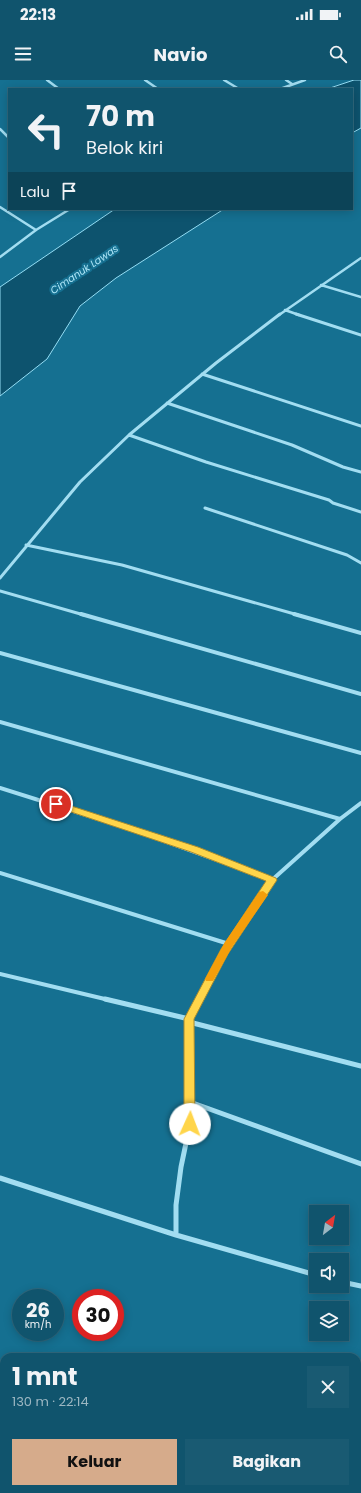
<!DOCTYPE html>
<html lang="id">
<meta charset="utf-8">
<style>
:root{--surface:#10546d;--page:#195a72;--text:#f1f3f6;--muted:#9cb7c2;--line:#306a80;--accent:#d6ab8b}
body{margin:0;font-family:Poppins,sans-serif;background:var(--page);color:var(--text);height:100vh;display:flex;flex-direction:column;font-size:15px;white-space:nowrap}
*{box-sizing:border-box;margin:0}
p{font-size:13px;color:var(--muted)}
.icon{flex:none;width:22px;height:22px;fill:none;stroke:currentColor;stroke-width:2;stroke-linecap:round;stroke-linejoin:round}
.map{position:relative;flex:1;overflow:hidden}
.panel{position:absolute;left:0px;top:1273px;width:361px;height:140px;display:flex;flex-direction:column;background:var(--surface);border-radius:12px 12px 0 0;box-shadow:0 2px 10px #0003,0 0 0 1px var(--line)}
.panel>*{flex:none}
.hud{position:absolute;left:8px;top:8px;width:345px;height:122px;border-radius:0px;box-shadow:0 2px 10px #0003,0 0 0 1px var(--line);background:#10546d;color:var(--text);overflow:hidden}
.needle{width:26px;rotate:31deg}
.fabs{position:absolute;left:309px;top:1125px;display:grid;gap:8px}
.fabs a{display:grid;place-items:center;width:40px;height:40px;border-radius:0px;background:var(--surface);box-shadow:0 2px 10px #0003,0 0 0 1px var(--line);font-size:20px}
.speed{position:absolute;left:12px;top:1209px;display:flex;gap:8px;font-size:20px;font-weight:700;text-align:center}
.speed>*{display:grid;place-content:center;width:52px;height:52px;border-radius:50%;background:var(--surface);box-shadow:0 2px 10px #0003,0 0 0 1px var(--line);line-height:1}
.speed small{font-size:10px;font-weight:400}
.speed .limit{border:6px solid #d22;background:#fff;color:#111}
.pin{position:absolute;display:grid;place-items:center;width:34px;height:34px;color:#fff;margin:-17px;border:2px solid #fff;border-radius:50%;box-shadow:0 1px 4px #0007}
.me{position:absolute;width:44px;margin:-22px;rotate:2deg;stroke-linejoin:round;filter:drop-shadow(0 0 3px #0008)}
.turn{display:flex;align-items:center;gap:14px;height:84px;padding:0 12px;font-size:18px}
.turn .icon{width:52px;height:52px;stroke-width:2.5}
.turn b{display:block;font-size:28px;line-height:34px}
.then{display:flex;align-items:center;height:38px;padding:0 12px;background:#0003;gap:8px;font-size:15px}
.round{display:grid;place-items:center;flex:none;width:42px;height:42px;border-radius:0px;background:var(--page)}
.summary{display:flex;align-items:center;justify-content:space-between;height:68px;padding:0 12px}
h1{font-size:24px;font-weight:700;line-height:30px}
.cta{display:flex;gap:8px;margin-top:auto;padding:8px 12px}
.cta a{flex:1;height:46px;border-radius:0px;background:var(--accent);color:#111;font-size:16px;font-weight:700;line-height:46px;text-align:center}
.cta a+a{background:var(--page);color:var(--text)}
.status{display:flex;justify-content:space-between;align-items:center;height:28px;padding:0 20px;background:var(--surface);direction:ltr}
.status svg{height:11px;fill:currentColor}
header{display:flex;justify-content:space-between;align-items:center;height:52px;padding:0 12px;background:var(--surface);font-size:18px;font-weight:700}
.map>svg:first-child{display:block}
.water{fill:#0d536e;stroke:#94ddf4}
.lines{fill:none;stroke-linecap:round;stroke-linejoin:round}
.street-far3{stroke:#a2ddf1;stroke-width:2.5}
.street-far2{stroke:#a2ddf1;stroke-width:3}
.street-far1{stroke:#a2ddf1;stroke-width:4}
.street{stroke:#a2ddf1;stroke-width:5}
.route{fill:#ffd54a;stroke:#a68a30}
.slow{fill:#f59e0b}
.labels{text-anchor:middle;stroke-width:4;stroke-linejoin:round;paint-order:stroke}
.far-water-label{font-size:10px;font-style:italic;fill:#aee6f8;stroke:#157091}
</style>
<div class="status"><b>22:13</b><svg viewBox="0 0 49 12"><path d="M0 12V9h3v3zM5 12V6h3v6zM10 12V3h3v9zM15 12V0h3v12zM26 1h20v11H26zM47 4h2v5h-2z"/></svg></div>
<header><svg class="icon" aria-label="menu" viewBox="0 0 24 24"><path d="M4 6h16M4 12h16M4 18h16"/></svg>Navio<svg class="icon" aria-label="search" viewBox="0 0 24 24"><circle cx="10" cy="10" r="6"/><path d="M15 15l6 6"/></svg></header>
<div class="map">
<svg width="361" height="1413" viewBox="0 0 361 1413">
<rect width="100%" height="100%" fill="#157091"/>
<path class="water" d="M354,0h7v48l-9,5v-44h-25z
M115,129h109l-108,69 -36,28 -33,53 -47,37v-109z"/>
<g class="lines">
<path class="street-far3" d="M47,0l12,9
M145,0l13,9
M224,0l15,9
M286,0l6,4
M280,9l25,-9
M0,49l9,9
M0,127l36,23
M0,177l36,-27 34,-21
M321,205l40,12
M285,230l14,5
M279,235l82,-57"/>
<path class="street-far2" d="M296,234l65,21
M202,294l159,52
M167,323l125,42 51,22 18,5
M129,355l77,27 123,38 4,3 28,9
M205,428l142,47 14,8
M26,465l96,20 176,50
M0,498l80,-96 49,-47 87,-72 64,-49
M0,511l84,24"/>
<path class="street-far1" d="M81,534l280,80
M294,534l67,19
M0,573l361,100
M0,642l340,97
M0,708l137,43 135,49
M0,793l229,71
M0,894l109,26
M199,920l30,-56 43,-64 68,-61 21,-16"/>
<path class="street" d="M105,919l84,20
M200,919l-11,20 1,105 -9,43 -5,38v30l140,40
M189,942l172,44
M190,1022l171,62
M0,1098l176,57
M342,1202l19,4
M0,1307l4,1
M357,1343h4"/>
</g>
<path class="route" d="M56,721l142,46 78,31 1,2 -49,74 -34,65 1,105 -1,4 -4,1 -4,-1 -2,-4v-105l37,-70 45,-68 -75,-29 -138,-46 -2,-2 2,-2z"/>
<path class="slow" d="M263,811l5,4 -36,52 -19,34h-7l-1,-2 20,-37 34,-50z"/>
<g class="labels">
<g class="far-water-label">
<text transform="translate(84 189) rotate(-34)" y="4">Cimanuk Lawas</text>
</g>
</g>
</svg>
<div class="fabs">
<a><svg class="needle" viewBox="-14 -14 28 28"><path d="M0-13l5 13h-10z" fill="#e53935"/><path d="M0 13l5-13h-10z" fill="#9cb7c2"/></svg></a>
<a><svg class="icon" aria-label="sound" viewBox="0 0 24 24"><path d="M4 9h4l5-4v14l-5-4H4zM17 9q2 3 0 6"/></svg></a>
<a><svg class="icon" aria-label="layers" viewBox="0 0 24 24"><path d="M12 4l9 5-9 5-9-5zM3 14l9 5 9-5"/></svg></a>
</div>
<div class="speed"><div>26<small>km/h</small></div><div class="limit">30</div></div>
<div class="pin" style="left:56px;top:724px;background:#d93025"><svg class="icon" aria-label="arrive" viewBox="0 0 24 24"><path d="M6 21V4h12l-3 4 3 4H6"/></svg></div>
<svg class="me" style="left:190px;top:1044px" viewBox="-20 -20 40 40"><circle r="19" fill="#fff"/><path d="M0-13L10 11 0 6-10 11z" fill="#ffd54a"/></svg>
<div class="hud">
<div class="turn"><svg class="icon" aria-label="left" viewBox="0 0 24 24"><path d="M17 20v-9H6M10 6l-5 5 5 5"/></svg><div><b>70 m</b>Belok kiri</div></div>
<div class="then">Lalu<svg class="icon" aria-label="arrive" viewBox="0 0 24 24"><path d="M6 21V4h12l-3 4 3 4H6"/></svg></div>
</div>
<section class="panel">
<div class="summary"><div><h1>1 mnt</h1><p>130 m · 22:14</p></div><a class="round"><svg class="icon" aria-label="close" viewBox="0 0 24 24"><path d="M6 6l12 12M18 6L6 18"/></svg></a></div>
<div class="cta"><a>Keluar</a><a>Bagikan</a></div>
</section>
</div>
